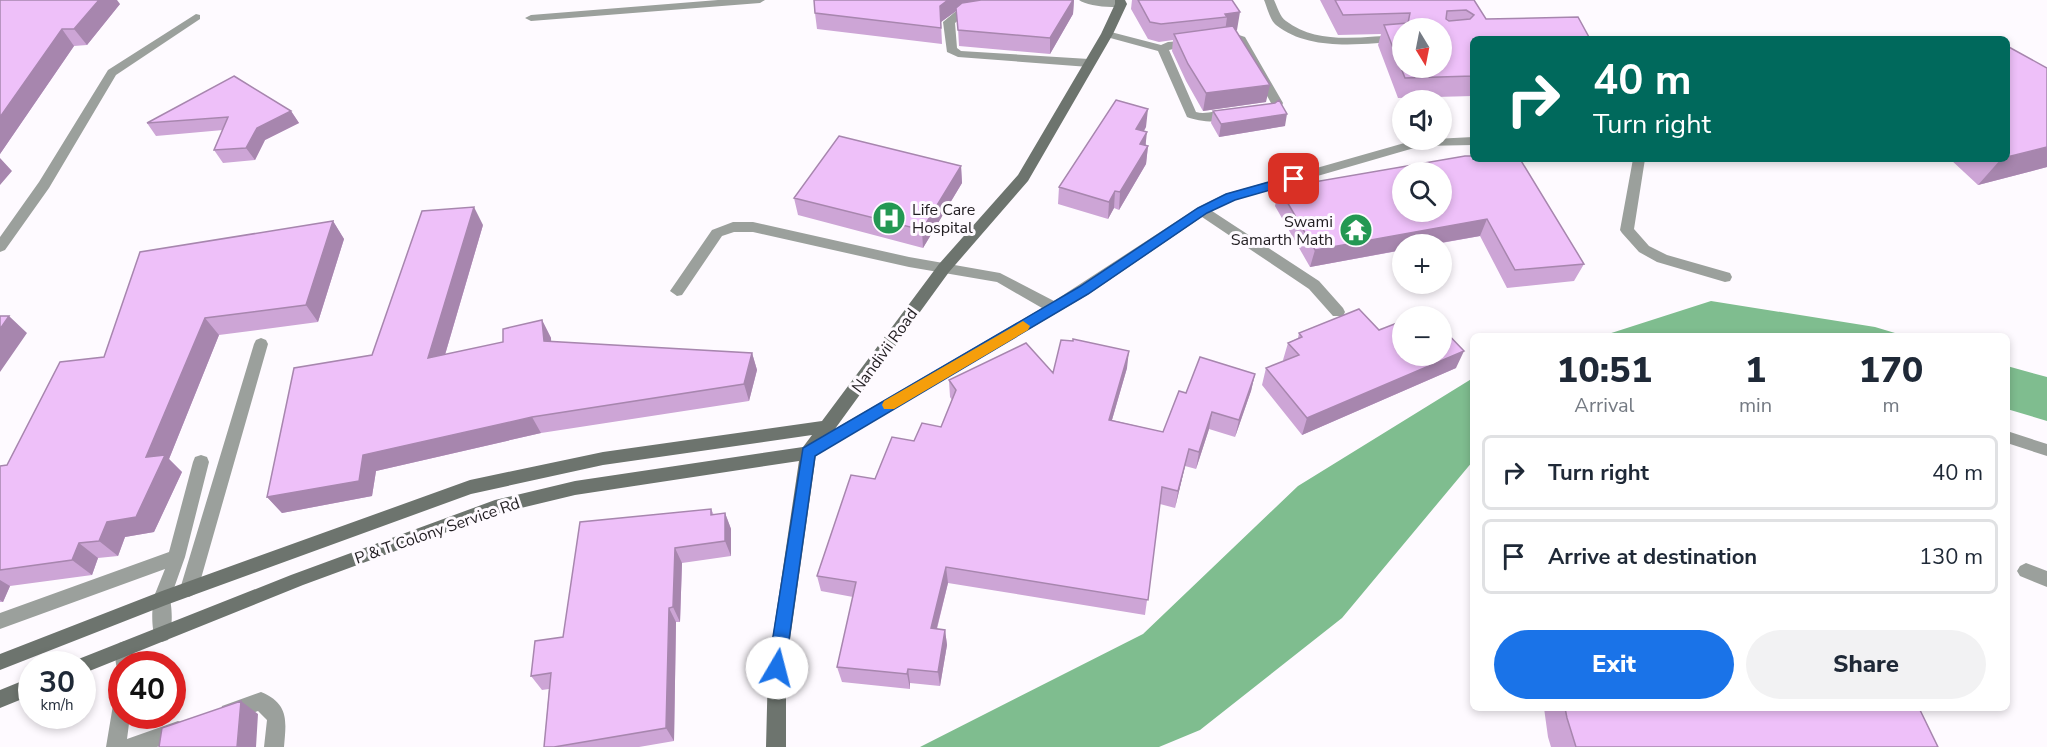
<!DOCTYPE html>
<meta charset="utf-8">
<style>
:root{--surface:#fff;--page:#f2f2f3;--text:#1f2937;--muted:#747a83;--line:#e0e1e3;--accent:#1a73e8}
body{margin:0;font-family:"Nunito Sans",sans-serif;background:var(--page);color:var(--text);height:100vh;display:flex;flex-direction:column;font-size:22px;white-space:nowrap}
*{box-sizing:border-box;margin:0}
p{font-size:20px;color:var(--muted)}
.icon{flex:none;width:33px;height:33px;fill:none;stroke:currentColor;stroke-width:2;stroke-linecap:round;stroke-linejoin:round}
.map{position:relative;flex:1;overflow:hidden}
.side{position:absolute;left:1470px;top:333px;width:540px;height:378px;display:flex;flex-direction:column;background:var(--surface);border-radius:9px;box-shadow:0 3px 9px #0003}
.side>*{flex:none}
.banner{position:absolute;left:1470px;top:36px;width:540px;height:126px;border-radius:9px;box-shadow:0 3px 9px #0003;background:#00695c;color:#fff;overflow:hidden}
.needle{width:39px;rotate:170deg}
.controls{position:absolute;left:1392px;top:18px;display:grid;gap:12px}
.controls a{display:grid;place-items:center;width:60px;height:60px;border-radius:50%;background:var(--surface);box-shadow:0 3px 9px #0003;font-size:30px}
.speed{position:absolute;left:18px;top:651px;display:flex;gap:12px;font-size:30px;font-weight:700;text-align:center}
.speed>*{display:grid;place-content:center;width:78px;height:78px;border-radius:50%;background:var(--surface);box-shadow:0 3px 9px #0003;line-height:1}
.speed small{font-size:15px;font-weight:400}
.speed .limit{border:9px solid #d22;background:#fff;color:#111}
.pin{position:absolute;display:grid;place-items:center;width:51px;height:51px;color:#fff;margin:-26px;border-radius:12px;box-shadow:0 3px 9px #0006}
.me{position:absolute;width:66px;margin:-33px;rotate:8deg;stroke-linejoin:round;filter:drop-shadow(0 0 4px #0008)}
.turn{display:flex;align-items:center;gap:21px;height:126px;padding:0 24px;font-size:27px}
.turn .icon{width:78px;height:78px;stroke-width:2.5}
.turn b{display:block;font-size:42px;line-height:51px}
.eta{display:flex;justify-content:space-evenly;align-items:center;height:102px;text-align:center}
.eta b{font-size:36px;font-weight:800;line-height:42px}
.button{display:flex;gap:12px;margin-top:auto;padding:12px 24px}
.button a{flex:1;height:69px;border-radius:36px;background:var(--accent);color:#fff;font-size:24px;font-weight:800;line-height:69px;text-align:center}
.button a+a{background:var(--page);color:var(--text)}
ul{padding:0;list-style:none}
li{display:flex;align-items:center;gap:18px;height:75px;margin:0 12px 9px;padding:0 12px;border:3px solid var(--line);border-radius:9px}
li div{flex:1}
li b{display:block;font-size:22px}
li em{font-style:normal}
.map>svg:first-child{display:block}
.water{fill:#7fbd8f}
.lines{fill:none;stroke-linecap:round;stroke-linejoin:round}
.lane{fill:#9ba09c;fill-rule:evenodd}
.street{fill:#9ba09c;fill-rule:evenodd}
.secondary{fill:#6d746e;fill-rule:evenodd}
.wall{fill:#cda5d6}
.shaded-wall{fill:#a786ae}
.building{fill:#eec0f9;stroke:#a786ae;stroke-width:1.5;fill-rule:evenodd}
.route{fill:#1a73e8;stroke:#114b97;stroke-width:1.5}
.slow{fill:#f59e0b}
.labels{text-anchor:middle;stroke-width:6;stroke-linejoin:round;paint-order:stroke}
.poi-label{font-size:16px;fill:#201c20;stroke:#fefaff;text-anchor:start}
.street-label{font-size:16px;fill:#201c20;stroke:#fefaff}
</style>
<div class="map">
<svg width="2047" height="747" viewBox="0 0 2047 747">
<rect width="100%" height="100%" fill="#fefaff"/>
<path class="water" d="M1711,301l164,26 30,9h-303z
M2007,366l40,11v44l-40,-12z
M1473,378v83l-131,157 -142,112 -41,17h-239l223,-113 155,-148z"/>
<g class="lines">
<path class="lane" d="M1264,0h10c3,6 6,17 12,21 32,25 78,15 116,14v6c-39,3 -92,11 -126,-16 -6,-5 -9,-18 -12,-25z
M1633,159h12l-11,70 15,17 18,9 63,18 2,4 -2,4 -5,1 -68,-20 -18,-10 -17,-19 -2,-3z
M201,455l6,2 2,5 -24,95 -17,48 -6,2 -6,-2 -3,-6 12,-30 -165,60v-16l169,-61 24,-90 2,-5z"/>
<path class="street" d="M718,0h47l-5,3 -229,18 -6,-3 6,-3z
M1079,0h36l12,4c-9,6 -40,2 -48,-4z
M977,9l6,3 -2,2 -19,3 -7,6 2,25 4,3 128,8 6,4 -6,4 -131,-10 -11,-5 -4,-30 12,-10z
M196,14l4,1v4l-84,56 -67,113 -44,62 -5,2v-15l39,-55 69,-112z
M1107,31l54,14 7,-3 27,-2v4l-26,6 27,62c13,4 32,-7 42,2 -11,11 -38,8 -51,3l-29,-66 -55,-15v-4z
M1233,33l12,4 38,66 -3,7 -18,4 -6,-4 15,-7 -34,-62h-14l-6,-3z
M1473,137v8l-52,1 -186,54 -23,11 107,70 24,27 2,4 -2,4h-10l-24,-27 -107,-72 -113,77 -281,166 -6,-2 -2,-5 2,-5 240,-140 -45,-26 -88,-15 -156,-35h-19l-12,4 -40,59 -5,1 -7,-5 42,-61 21,-8h20l156,35 91,16 54,28 143,-93 28,-14 190,-54z
M261,338l5,2 2,4 -70,245 -3,5 -6,3 -6,-3 -3,-5 74,-245 2,-4z
M2007,431l40,13v12l-40,-13z
M2026,563l21,8v16l-27,-11 -3,-5 3,-5z
M162,591l6,2c5,12 5,36 0,47l-6,2 -6,-2c-5,-11 -5,-35 0,-47z
M125,641l6,2 3,6 -1,15h-11v8l-4,-2c-4,-9 -3,-18 1,-27z
M261,692c29,12 25,30 23,55h-20l3,-27 -9,-9 -29,10 -7,-3 -2,-6 2,-6z
M122,696v20h8l-3,23 51,-18 7,3 2,6 -2,6 -28,11h-51l7,-42 2,-6z"/>
<path class="secondary" d="M1115,0h10l2,4 -14,30 -85,147 -79,91 -133,183 -30,213v79h-20l2,-79 31,-207 -224,34 -79,19 -193,71 -221,89v-10h-8l2,-4 215,-85 204,-75 80,-19 228,-34 9,-12 -209,30 -132,29 -305,111 -166,65v-16l162,-63 308,-111 133,-28 219,-31 117,-157 79,-89 83,-141 14,-30z
M32,677v18l-32,13v-18z"/>
</g>
<path class="wall" d="M0,0l120,4 -33,41 -13,1 -74,108z
M814,0h260l-1,14 -23,40 -91,-8 -2,-36 -16,12 1,22 -125,-15 -2,-16z
M1132,0h100l5,30h-1l30,72 -63,9 -17,-30 -14,-30 1,-11 -14,2 -11,-3 -17,-30z
M1320,0h154l12,19 -13,20v57l-75,2 -20,-53 3,-11 -43,1z
M1275,103l10,23 -66,11 -8,-14 2,-12z
M291,111l8,12 -34,17 -10,20 -32,3 -9,-13 9,-20 -67,6 -9,-13z
M1146,127l-2,4 2,15h2l-2,18 -27,46 -5,-2 -6,11 -50,-15 1,-17z
M1465,156l119,108 -10,17 -67,7 -27,-52 -170,31 -35,-61 4,-18z
M1950,159h57l40,8 -69,18z
M961,166l1,17 -39,65 -125,-33 -4,-17z
M333,221l11,18 -26,83 -99,13 -50,124 13,13 -28,60 -29,5 -7,19 -20,2 -6,17 -82,11 -7,16h-3v-136l7,-1 97,-108z
M483,225l-38,130 58,-13 39,-22 9,18v4l201,11 5,17 -8,31 -208,32 -165,38 -4,25 -90,17 -15,-16 105,-142z
M1299,333l103,23 54,12 -154,67 -40,-50 4,-17 18,-7 -1,-1 5,-17 10,-5z
M1127,368l-15,52 51,12 23,-39 69,-19 -4,17 -16,46 -26,-8 -13,40 -11,-3 -10,42 -15,-4 -15,111 -197,-32 -11,46 8,1 2,15 -7,41 -30,-3v6l-68,-7 -5,-15 16,-70 -32,-6 -4,-15 58,-97 39,-38 27,-14 11,-27 -2,-3 -1,-17z
M711,509l3,6 11,-2 6,16v27l-49,7 -2,59h-4l-2,119 -35,6h-95l5,-58 -7,1 -11,-14 32,-39z
M1544,708h375l19,39h-387l-3,-10z"/>
<path class="shaded-wall" d="M99,0h18l3,4 -33,41 -13,-16z
M948,0h71l-60,9 -18,13 -1,-16z
M1073,0h1l-1,14 -23,40v-16z
M1240,12l-3,18 -12,2 2,-15 -2,-3z
M62,29l12,17 -74,108v-37z
M1270,85l-4,17 -63,9 3,-18z
M1148,109l-2,18 -12,20 2,-18z
M291,111l8,12 -34,17 -10,20 -9,-12 11,-20z
M1287,114l-2,12 -66,11 2,-13z
M1147,132l-2,18 -5,-6z
M1148,146l-2,18 -27,46 1,-18z
M2047,147v20l-69,18 23,-26h6v-2z
M0,158l12,13 -12,14z
M961,166l1,17 -39,65 -1,-18z
M1115,191l-1,17 -6,11 1,-17z
M474,207l9,18 -44,150 -11,-17z
M1487,219l-7,17 -46,8h-32v6l-92,17 5,-17z
M333,221l11,18 -26,83 -12,-17z
M9,316l18,17 -27,39v-43z
M205,318l14,17 -50,124 13,13 -28,60 -29,5 -7,19 -19,-15 8,-19 39,-65z
M542,320l9,18 1,20 -8,-17z
M1129,351l-2,17 -20,69 2,-17z
M1464,351l-8,17 -154,67 5,-17z
M752,353l5,17 -8,31 -5,-17z
M1255,374l-4,17 -16,46 4,-17z
M1212,412l-3,17 -13,40 3,-17z
M532,417l9,16 -165,38 -4,25 -90,17 -15,-16 96,-42z
M1189,449l-4,17 -10,42 3,-17z
M725,513l6,16v27l-6,-15z
M79,543l19,15 -6,17 -20,-15z
M675,548l7,15 -2,59 -7,-15z
M946,567l2,16 -15,60 -2,-15z
M0,580l10,6 -7,16 -3,-2z
M669,608l7,14 -2,119 -8,-13z
M945,630l2,15 -7,41 -2,-14z
M908,669l2,14v6l-3,-15z
M241,701l17,13 -2,33h-19z"/>
<path class="building" d="M0,0h99l-25,29h-12l-62,88z
M814,0h134l-8,6 1,22 -126,-15z
M981,0h92l-23,38 -92,-8 -2,-22 6,-5z
M1138,0h94l8,12 -15,2 2,3 -66,7 -11,-2z
M1335,0h139l12,19 92,-2 12,22h-117v37l-68,2 -21,-53 24,-2 2,-10 -67,2zM1466,10l8,5 -4,4 -21,2 -3,-2 1,-8zM1402,28h40v40h-40z
M1233,26l37,59 -64,8 -18,-29 -14,-30z
M2007,46l40,22v79l-40,10z
M234,76l57,35 -34,17 -11,20 -32,2 14,-33 -81,6z
M1116,100l32,9 -12,20 11,3 -7,12 8,2 -28,46 -5,-1 -6,11 -50,-15z
M1279,100l8,14 -66,10 -8,-13 62,-8z
M839,136l122,30 -39,64 -128,-32z
M1465,156h8v3h47l64,105 -69,6 -28,-51 -172,31 -36,-62zM1402,172h40v40h-40z
M474,207l-46,151 75,-16v-13l39,-9 2,21 208,12 -8,31 -212,33 -169,38 -4,26 -92,16 27,-129 78,-13 50,-144z
M333,221l-27,84 -101,13 -59,139 19,-2 -29,62 -29,5 -8,19 -20,2 -7,17 -72,10v-104l7,-1 53,-103 44,-5 36,-105z
M1359,309l20,21 23,-9v35h40v-28l22,23 -157,67 -41,-50 33,-13 -11,-12 14,-6 -3,-4z
M0,316h9l-9,13z
M1073,339l56,12 -20,69 54,12 16,-41 7,2 14,-36 55,17 -16,46 -27,-8 -13,40 -10,-3 -11,42 -16,-4 -14,113 -202,-33 -15,61 14,2 -7,42 -30,-3 -1,5 -70,-7 19,-85 -39,-6 34,-101 24,4 17,-42 22,4 8,-18 19,4 15,-37 -7,-10 77,-37 27,30 8,-33 12,1z
M711,509v6l14,-2v28l-50,7 -2,59 -4,1 -3,120 -112,19h-10l7,-74 -20,3 4,-35 28,-4 17,-115z
M241,701l-4,46h-78l3,-19z
M1565,708h354l19,39h-362l-9,-29z"/>
<path class="route" d="M1294,175l6,4 -2,3 -63,18 -28,13 -119,81 -273,162 -30,212 -2,5 -6,3 -6,-3 -3,-5 35,-220 276,-161 119,-79 28,-14z"/>
<path class="slow" d="M1023,321l7,5 -2,4 -134,79h-10l-2,-4 2,-4z"/>
<defs>
<g id="hospital-disc" transform="scale(1.725)"><circle r="9.5" fill="#249853" stroke="#fefaff"/><path d="M-5-5h3v3.5h4V-5h3V5h-3V1.5h-4V5h-3Z" fill="#fff"/></g>
<g id="temple-disc" transform="scale(1.725)"><circle r="9.5" fill="#249853" stroke="#fefaff"/><path d="M0-6L5-2H3V0L6.5 2.5H4V6H1.5V3h-3V6H-4V2.5H-6.5L-3 0V-2H-5Z" fill="#fff"/></g>
</defs>
<g fill-rule="evenodd">
<use href="#hospital-disc" x="889" y="218"/>
<use href="#temple-disc" x="1356" y="230"/>
</g>
<g class="labels">
<g class="poi-label">
<text x="912" y="215">Life Care<tspan x="912" dy="18">Hospital</tspan></text>
<text x="1333" y="227" text-anchor="end">Swami<tspan x="1333" dy="18">Samarth Math</tspan></text>
</g>
<g class="street-label">
<text transform="translate(884 350) rotate(-54)" y="6">Nandivii Road</text>
<text transform="translate(437 530) rotate(-19)" y="6">P &amp; T Colony Service Rd</text>
</g>
</g>
</svg>
<div class="controls">
<a><svg class="needle" viewBox="-14 -14 28 28"><path d="M0-13l5 13h-10z" fill="#e53935"/><path d="M0 13l5-13h-10z" fill="#747a83"/></svg></a>
<a><svg class="icon" aria-label="sound" viewBox="0 0 24 24"><path d="M4 9h4l5-4v14l-5-4H4zM17 9q2 3 0 6"/></svg></a>
<a><svg class="icon" aria-label="search" viewBox="0 0 24 24"><circle cx="10" cy="10" r="6"/><path d="M15 15l6 6"/></svg></a>
<a>+</a>
<a>−</a>
</div>
<div class="speed"><div>30<small>km/h</small></div><div class="limit">40</div></div>
<div class="pin" style="left:1294px;top:179px;background:#d93025"><svg class="icon" aria-label="arrive" viewBox="0 0 24 24"><path d="M6 21V4h12l-3 4 3 4H6"/></svg></div>
<svg class="me" style="left:777px;top:668px" viewBox="-20 -20 40 40"><circle r="19" fill="#fff"/><path d="M0-13L10 11 0 6-10 11z" fill="#1a73e8"/></svg>
<div class="banner">
<div class="turn"><svg class="icon" aria-label="right" viewBox="0 0 24 24"><path d="M7 20v-9h11M14 6l5 5-5 5"/></svg><div><b>40 m</b>Turn right</div></div>
</div>
<section class="side">
<div class="eta">
<div><b>10:51</b><p>Arrival</p></div>
<div><b>1</b><p>min</p></div>
<div><b>170</b><p>m</p></div>
</div>
<ul>
<li><svg class="icon" aria-label="right" viewBox="0 0 24 24"><path d="M7 20v-9h11M14 6l5 5-5 5"/></svg><div><b>Turn right</b></div><em>40 m</em></li>
<li><svg class="icon" aria-label="arrive" viewBox="0 0 24 24"><path d="M6 21V4h12l-3 4 3 4H6"/></svg><div><b>Arrive at destination</b></div><em>130 m</em></li>
</ul>
<div class="button"><a>Exit</a><a>Share</a></div>
</section>
</div>
